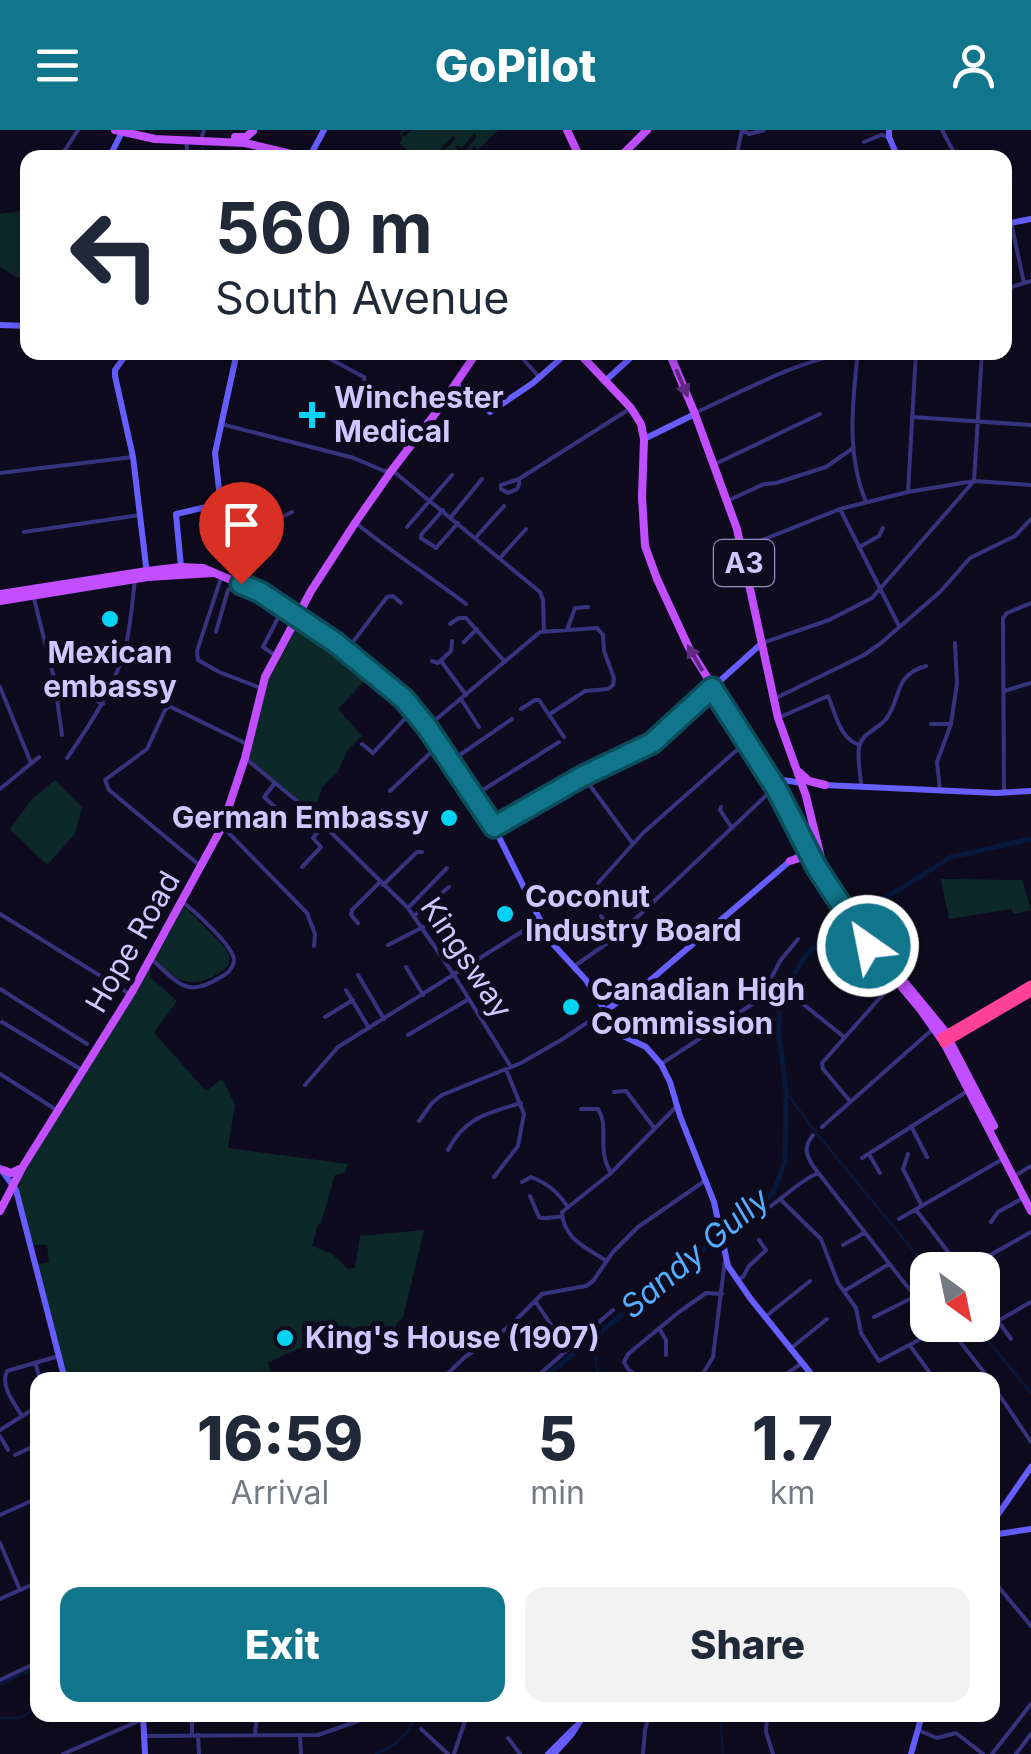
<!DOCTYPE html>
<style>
:root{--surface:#fff;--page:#f2f2f3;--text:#1f2937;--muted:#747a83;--accent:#11768b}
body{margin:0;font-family:Inter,sans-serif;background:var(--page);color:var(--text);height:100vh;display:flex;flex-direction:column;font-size:38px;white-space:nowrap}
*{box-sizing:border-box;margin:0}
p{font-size:32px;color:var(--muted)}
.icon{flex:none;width:55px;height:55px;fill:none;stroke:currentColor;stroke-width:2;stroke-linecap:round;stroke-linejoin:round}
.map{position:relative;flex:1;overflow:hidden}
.drawer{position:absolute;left:30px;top:1242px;width:970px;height:350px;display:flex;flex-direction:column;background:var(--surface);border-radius:20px;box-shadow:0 5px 15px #0003}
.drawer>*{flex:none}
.banner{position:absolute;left:20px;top:20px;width:992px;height:210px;border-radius:20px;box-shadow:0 5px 15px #0003;background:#fff;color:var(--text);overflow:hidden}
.needle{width:65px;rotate:147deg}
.tools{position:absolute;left:910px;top:1122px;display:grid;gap:20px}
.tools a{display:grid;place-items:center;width:90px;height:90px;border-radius:20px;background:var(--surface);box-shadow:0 5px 15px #0003;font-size:50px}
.pin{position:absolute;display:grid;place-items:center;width:85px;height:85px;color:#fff;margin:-102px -42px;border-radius:50% 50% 50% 0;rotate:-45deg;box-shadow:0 0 10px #0007}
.pin .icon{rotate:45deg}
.me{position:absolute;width:110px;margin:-55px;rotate:327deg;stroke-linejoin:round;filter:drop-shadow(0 0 8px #0008)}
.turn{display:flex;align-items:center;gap:35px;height:210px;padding:0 30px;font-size:45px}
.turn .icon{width:130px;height:130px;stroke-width:2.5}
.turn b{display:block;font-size:70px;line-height:85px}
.eta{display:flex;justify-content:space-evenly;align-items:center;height:170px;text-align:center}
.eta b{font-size:60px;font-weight:800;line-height:70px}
.action{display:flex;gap:20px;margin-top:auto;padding:20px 30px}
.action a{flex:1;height:115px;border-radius:20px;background:var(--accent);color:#fff;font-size:40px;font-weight:800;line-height:115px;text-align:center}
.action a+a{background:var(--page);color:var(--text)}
header{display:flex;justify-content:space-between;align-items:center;height:130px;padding:0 30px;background:var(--accent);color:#fff;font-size:45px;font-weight:800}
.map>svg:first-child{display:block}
.green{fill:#0d2828}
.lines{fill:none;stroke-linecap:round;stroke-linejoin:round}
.stream{stroke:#06183b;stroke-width:2.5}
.canal{stroke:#06183b;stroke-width:5}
.street{stroke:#38337f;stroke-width:4}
.secondary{stroke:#665eff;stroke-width:6}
.primary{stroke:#c14eff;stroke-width:8}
.highway{stroke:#ff4298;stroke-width:9}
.oneway{fill:#5f2983}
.route-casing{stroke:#0b4d5a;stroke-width:25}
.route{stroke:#11768b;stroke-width:18}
.poi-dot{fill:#00d4f2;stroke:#0e0b1e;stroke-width:4}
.labels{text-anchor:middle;stroke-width:10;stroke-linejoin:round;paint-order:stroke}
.shield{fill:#0e0b1e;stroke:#958fbc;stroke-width:2.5}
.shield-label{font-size:28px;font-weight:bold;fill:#cfc7ff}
.poi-label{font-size:30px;font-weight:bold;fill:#cfc7ff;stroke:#0e0b1e;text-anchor:start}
.street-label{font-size:30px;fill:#cfc7ff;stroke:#0e0b1e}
.water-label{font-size:32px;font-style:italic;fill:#55adff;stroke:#0e0b1e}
</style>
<header><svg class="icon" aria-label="menu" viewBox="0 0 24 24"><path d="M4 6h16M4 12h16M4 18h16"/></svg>GoPilot<svg class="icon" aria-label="person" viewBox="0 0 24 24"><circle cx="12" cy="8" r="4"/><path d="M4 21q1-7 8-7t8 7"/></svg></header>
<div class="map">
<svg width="1031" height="1624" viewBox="0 0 1031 1624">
<rect width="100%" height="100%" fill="#0e0b1e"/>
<path class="green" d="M403,0h3l-5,4 3,3 7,-7h87l-27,27 6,-9 -3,-2 -6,8 -3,-2 12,-16 -3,-3 -12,15 -5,-3 -2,2 12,10h-15l-8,-5 -6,5 18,-19 -3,-2 -20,21 -17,1 -17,-15 4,-5 -4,-4z
M27,80v67h-11l-16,-10v-53z
M302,495l69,49 -33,35 24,27 -15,15 -9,21 -16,15 -4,14 -8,9 -62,-52 18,-76 28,-52z
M55,650l27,27 -7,27 -28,31 -37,-36 22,-30z
M941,749l81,1 9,30 -17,4 -3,-5 -62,10z
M184,776l41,42 5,8 -2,10c-30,24 -47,21 -74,-6z
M150,837v10l27,24 -23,32 52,58 16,-12 13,26 -7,43 120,16 -3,9 -10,2 -14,48 -3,1 -6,22 19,7 17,16 7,-1 5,-32 64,-6 -21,88 -7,6v9l-9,8 -8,-8c-13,8 -26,14 -41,12l-3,-10c-23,6 -44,18 -67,27l5,17 -5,1h-201l-31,-115 13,-3 -2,-17h-14l-15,-55 3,-8 -2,-1 74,-125 7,-4 25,-46z"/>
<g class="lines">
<path class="stream" d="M198,0v2
M202,15l4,13
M786,962l28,38 115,140
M975,1195l56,68
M602,1250c-12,-21 -6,-34 4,-54
M720,1585l3,39
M0,1588c19,0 21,2 38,-12
M376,1624c20,-8 32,-20 41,-39"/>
<path class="canal" d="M541,1250l232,-187 12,-32 1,-69 -7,-58 1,-36 25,-42 29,-29 64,-37 53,-33 80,-18
M0,1553l38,-18"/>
<path class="street" d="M942,0l15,28
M202,6l2,-6
M186,10l2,18
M864,12l17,-7 8,2
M60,28l18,-28
M736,28l6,-28 7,4 15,-4
M1011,92l13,61
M1005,159l26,-8
M317,222l47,25 1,7 -11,18
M517,222l22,25
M697,282c43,-19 112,-58 157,-58l3,6c-5,48 -10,96 9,142
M912,287l119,8
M221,294l133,34 30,13 8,-1 148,122 3,8 1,31
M713,335l107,-51
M0,343l133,-16
M519,349l-18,6v4l7,4 9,-4 2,-4v-6l112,-71
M908,362l8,-140
M220,371l38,25 11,-2 23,-12
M727,371l37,-17 12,-1 50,-16 27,-19
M840,379l59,117
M443,380l-22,25v3l15,10 22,-25
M451,387l31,-38
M357,394c35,28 73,53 109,80
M407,397l45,-52
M24,402l116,-17
M477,406l27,-30
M861,416l18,-10 4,-8
M742,418l98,-39 68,-17 66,-11 57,4
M500,428l26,-29
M221,448l-24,73 1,9 21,12 42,16
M33,465l21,83 8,57
M450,494l9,-6h7l39,44
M567,500l8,-22 13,-1
M216,502l12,-42 3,-1 46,23 2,4 -16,31 13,9
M464,512l13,-13
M762,513l67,-23 43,-22 102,-117 8,-129
M346,521l41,-54 6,-1 8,7
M432,531l6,2 13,-12 1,-10
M441,531l25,34
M55,548l48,26
M0,557l31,76
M1004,561l27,-8
M776,568l88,-43 17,-12 59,-51 30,-34 45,-22 16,-17
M461,569l18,28
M521,579l14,-9h4l25,37
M778,588l50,-22c8,18 11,42 31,49
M931,594h20
M427,597l113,-95 57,-4 6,7 1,16 10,27 -1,7 -5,4 -23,2 -35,23
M362,614l11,9 40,-43
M67,628c25,-36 50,-74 60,-118 4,-20 6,-42 8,-62
M245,628l64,53 99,97 46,67 57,92
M451,631l61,-42
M583,646l50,68
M275,653l-11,14 11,10
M861,657c0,-12 -4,-28 -2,-40 3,-14 18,-17 27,-28 16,-21 7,-44 40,-53
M0,659l39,-32
M940,660l-3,-28 14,-38 6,-41 -2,-40
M390,661l48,-45
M1004,661l-1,-173 4,-5 24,-10
M475,665l84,-53
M721,677l-1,3 12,18
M223,697l84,86 8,21 -1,12
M198,734l-89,-74 -4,-10 42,-31 18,-39 4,-4 78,38
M302,737l19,-20 -8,-9 10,-13
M598,753l45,-50 103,-91
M383,755l34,-33h5
M408,778l39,-40
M0,784l128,79
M415,785l34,-28
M358,793l-7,-8 1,-5 28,-28
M630,794l145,-137
M388,815l35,-18
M151,829c10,8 25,26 38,28 10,2 22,-4 30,-9 7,-3 14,-9 15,-17 1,-14 -40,-50 -51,-59
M576,835l40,-28 -15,-21
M406,837l17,28
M358,845l26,44
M0,859l87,55
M346,860l23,38
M798,870l46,37
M325,887l28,-17
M2,892l80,48
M408,905l61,-36
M661,934l99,-65 20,-38 18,-22
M0,944l55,35
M305,955l33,-38 201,-126
M614,962l12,-1 29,38
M850,971l-27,-32 -1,-6 73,-82
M581,979h17c12,19 -2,40 13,64
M419,991l13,-18 10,-8 79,-32 40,-23 45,-30
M911,996l16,31
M822,997l112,-99
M813,1005c-9,12 -8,18 0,31l93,119 10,11 12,6
M448,1020c17,-33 40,-37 73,-47
M908,1024l-5,15 19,37
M870,1026l10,17
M862,1028l107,-68
M1018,1044l13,-8
M494,1047l24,-31 6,-32 -18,-45
M522,1052l9,-5c17,7 26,14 36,29
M530,1066l9,21c7,4 15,-2 23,0
M780,1069l41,40 17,44 18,25 5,25 18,28 68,-36 43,55
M916,1080l46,60
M739,1089c7,-3 16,-2 23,-7 20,-12 35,-30 56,-39
M899,1089l102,-59
M991,1092l7,-10 27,-15
M843,1115l21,-12
M605,1130c-20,-13 -42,-22 -43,-48l49,-39 66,-67
M964,1140l67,-38
M737,1150l6,-3 6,-11 17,-16 -7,-10
M844,1161l45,-27
M535,1171l17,25
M765,1187l45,-36
M874,1187l42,-21
M659,1198l7,12v15
M1011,1209l-13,-18 33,-19
M911,1217l24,33
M790,1219l37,-30
M36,1235l4,15
M441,1250l24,-23 45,-31 32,-32 44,-8 7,-5 20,-29 25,-25 68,-47
M533,1250l80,-70
M643,1250l-15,-11 -4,-7 4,-8 51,-42 27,-19 16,1
M699,1250l14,-23 12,-97
M778,1250l24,-17
M850,1250l2,-3
M992,1254l39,58
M22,1286c-8,-13 -22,-30 -15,-45l52,-15
M0,1300l38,-24
M0,1306l8,14
M15,1325l23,-11
M0,1385l38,-17
M0,1413l20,47
M992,1449l39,47
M0,1469l38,-17
M0,1550l38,-18
M192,1585v20
M767,1585l-1,17 7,22
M903,1585l17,6
M421,1599l27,25
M918,1600l19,8 19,-5 27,21
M198,1605l1,19
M255,1605l2,-20
M300,1605l1,19
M144,1606l174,-1 57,-20
M508,1608l12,16
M63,1624l78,-34
M454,1624l13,-39
M643,1624l2,-24 4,-15
M992,1624l39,-50
M1016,1624l15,-20"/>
<path class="secondary" d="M889,0v7l9,21
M109,28l13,-26
M309,28l15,-28
M1005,94l26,-5
M0,195l28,1
M128,222l-13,18v6l18,81 14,117
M605,251l32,-29
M456,254l34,28 43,-29 35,-31
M644,309l51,-25
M181,437l-5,-53 39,-9 5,-6 -5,-46 22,-101
M297,487l49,34 59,48 22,28 67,100 57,115 35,38 33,54 27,13 15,17 9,18 10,34 34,86 14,64 22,32 66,82
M767,641l16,9 19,3
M824,655l172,8 35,-2
M494,697l89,-51 68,-33 111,-100
M606,880l41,-27 143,-122 27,-16
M0,1038l16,22 49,190
M992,1393l39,-56
M992,1405l39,-6
M143,1585l2,39
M548,1624l27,-27
M554,1624l18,-20 12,-19
M911,1624l11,-39"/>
<path class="primary" d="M115,0l40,9 90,4 63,15
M567,0l13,28
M235,7h11l7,-6
M619,28l28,-28
M578,222l53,56 10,16 3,15 -2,58 3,49 12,33 32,69 86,139 31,61 24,41 44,65 46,55 24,34 87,168
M669,222l26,62 42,115 41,189 28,78 16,66 57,89 65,79 50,96
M0,464l147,-23 34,-4 22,1 57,24 37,25
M0,471l148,-24 65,-4
M799,642l10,9 16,4
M790,731l16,-5 4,5
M3,1040l8,3 11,-5
M0,1081l22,-43 110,-176 90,-165 23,-69 20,-81 46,-86 44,-68 37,-53 43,-56 42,-62"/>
<path class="highway" d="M941,908l90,-53
M944,913l87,-51"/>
</g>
<defs><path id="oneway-solid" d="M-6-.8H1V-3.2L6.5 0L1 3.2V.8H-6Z" transform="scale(2.5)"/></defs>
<g class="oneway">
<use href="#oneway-solid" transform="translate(682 253) rotate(67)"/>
<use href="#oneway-solid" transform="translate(695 528) rotate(-120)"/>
</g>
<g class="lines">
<g class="route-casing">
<path id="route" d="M241,454l19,8 76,51 68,56 23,28 67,100 89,-51 69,-33 60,-55 64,100 41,80 51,78"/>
</g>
<use href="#route" class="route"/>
</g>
<g class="poi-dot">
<path d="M307 270h10v10h10v10h-10v10h-10v-10h-10v-10h10z"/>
<circle cx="110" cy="489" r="10"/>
<circle cx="449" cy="688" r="10"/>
<circle cx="505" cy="784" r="10"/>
<circle cx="571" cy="877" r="10"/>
<circle cx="285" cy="1208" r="10"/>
</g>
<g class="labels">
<rect class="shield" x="714" y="410" width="60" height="46" rx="8"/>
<g class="shield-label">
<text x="744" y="443">A3</text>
</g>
<g class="poi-label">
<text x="334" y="278">Winchester<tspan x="334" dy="34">Medical</tspan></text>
<text x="110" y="533" text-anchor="middle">Mexican<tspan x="110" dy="34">embassy</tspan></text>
<text x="429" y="698" text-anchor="end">German Embassy</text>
<text x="525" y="777">Coconut<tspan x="525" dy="34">Industry Board</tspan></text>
<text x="591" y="870">Canadian High<tspan x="591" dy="34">Commission</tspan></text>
<text x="305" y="1218">King's House (1907)</text>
</g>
<g class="street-label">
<text transform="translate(133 812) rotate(-60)" y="10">Hope Road</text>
<text transform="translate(466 828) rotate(56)" y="10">Kingsway</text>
</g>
<g class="water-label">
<text transform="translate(695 1123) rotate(-40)" y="11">Sandy Gully</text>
</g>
</g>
</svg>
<div class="tools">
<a><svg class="needle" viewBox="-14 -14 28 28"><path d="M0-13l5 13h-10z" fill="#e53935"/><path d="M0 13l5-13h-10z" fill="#747a83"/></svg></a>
</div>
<div class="pin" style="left:241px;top:454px;background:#d93025"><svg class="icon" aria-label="arrive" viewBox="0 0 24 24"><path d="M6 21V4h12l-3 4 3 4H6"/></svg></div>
<svg class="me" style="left:868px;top:816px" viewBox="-20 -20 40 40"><circle r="17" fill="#11768b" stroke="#fff" stroke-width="3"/><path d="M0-11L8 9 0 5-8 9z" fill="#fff"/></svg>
<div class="banner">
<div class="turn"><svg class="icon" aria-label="left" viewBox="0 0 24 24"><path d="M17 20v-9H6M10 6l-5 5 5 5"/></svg><div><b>560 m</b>South Avenue</div></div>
</div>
<section class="drawer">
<div class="eta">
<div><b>16:59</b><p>Arrival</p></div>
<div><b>5</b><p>min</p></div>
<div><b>1.7</b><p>km</p></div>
</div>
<div class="action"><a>Exit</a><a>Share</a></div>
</section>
</div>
